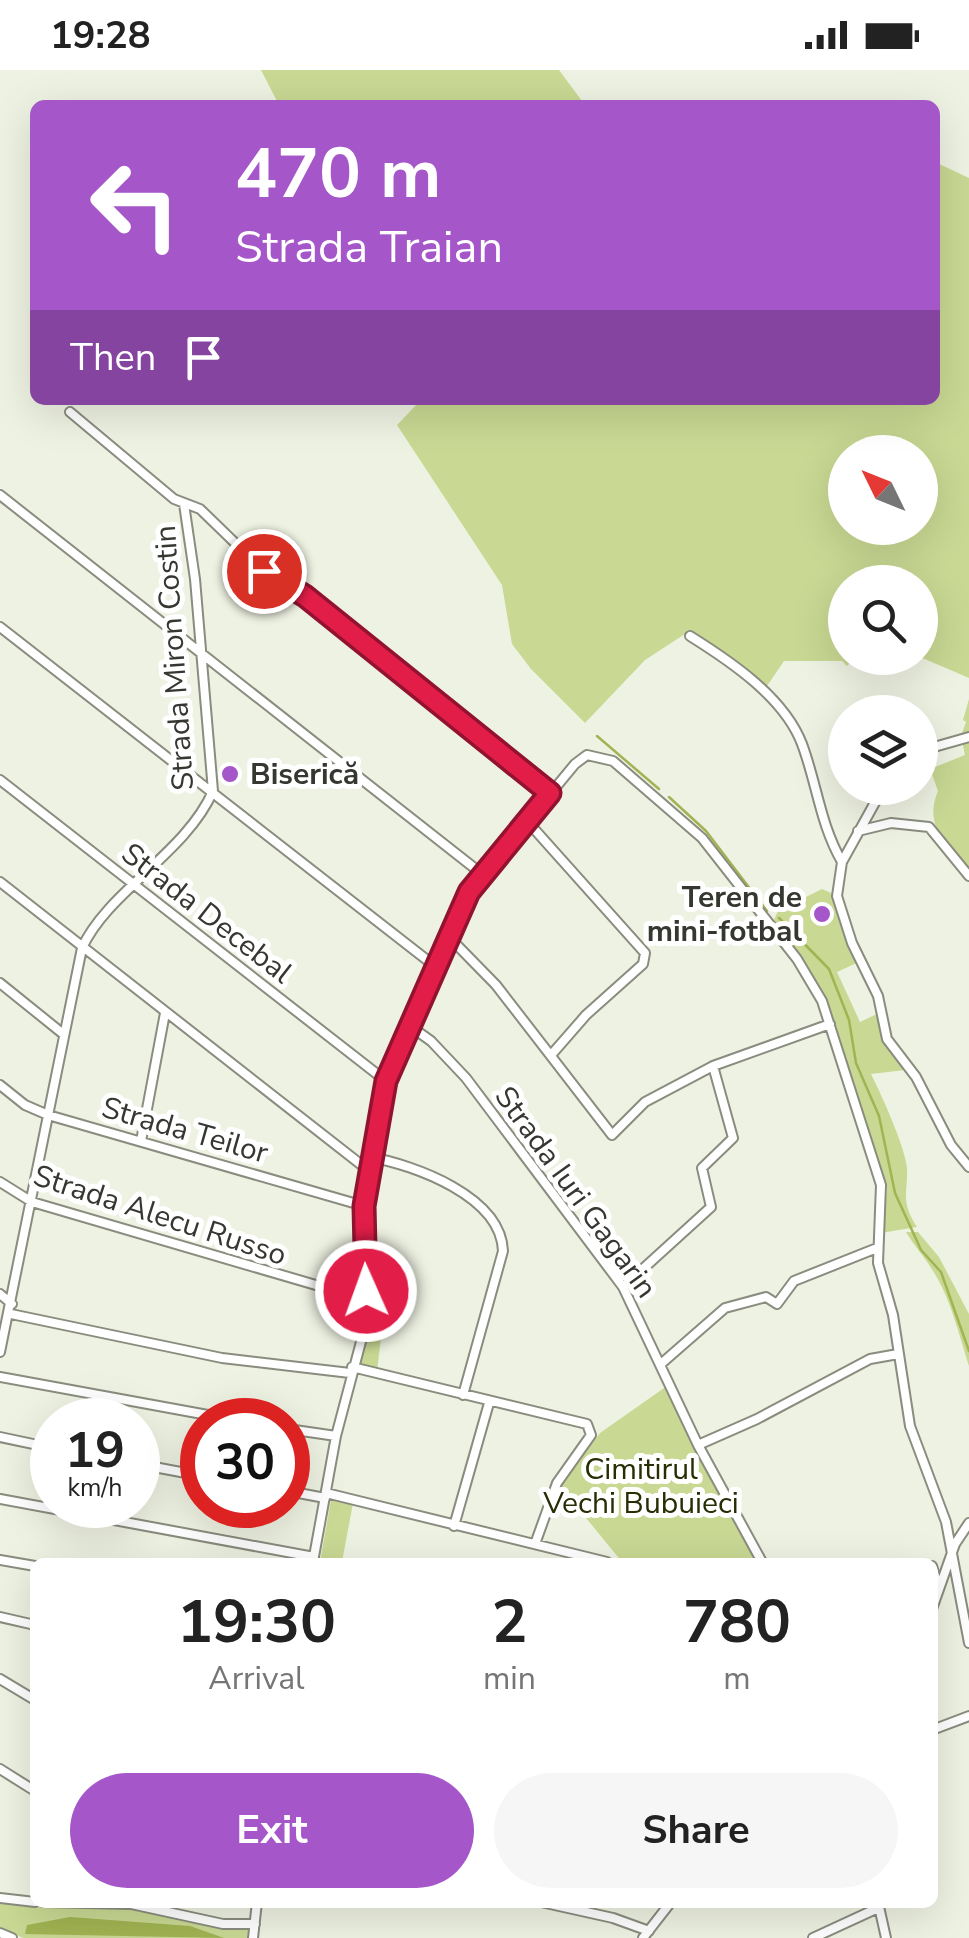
<!DOCTYPE html>
<meta charset="utf-8">
<style>
:root{--surface:#fff;--page:#f6f6f6;--text:#222;--muted:#767676;--accent:#a556c8}
body{margin:0;font-family:"Nunito Sans",sans-serif;background:var(--page);color:var(--text);height:100vh;display:flex;flex-direction:column;font-size:38px;white-space:nowrap}
*{box-sizing:border-box;margin:0}
p{font-size:32px;color:var(--muted)}
.icon{flex:none;width:55px;height:55px;fill:none;stroke:currentColor;stroke-width:2;stroke-linecap:round;stroke-linejoin:round}
.map{position:relative;flex:1;overflow:hidden}
.drawer{position:absolute;left:30px;top:1488px;width:908px;height:350px;display:flex;flex-direction:column;background:var(--surface);border-radius:15px;box-shadow:0 10px 40px #0002}
.drawer>*{flex:none}
.banner{position:absolute;left:30px;top:30px;width:910px;height:305px;border-radius:15px;box-shadow:0 10px 40px #0002;background:#a556c8;color:#fff;overflow:hidden}
.needle{width:65px;rotate:313deg}
.tools{position:absolute;left:828px;top:365px;display:grid;gap:20px}
.tools a{display:grid;place-items:center;width:110px;height:110px;border-radius:50%;background:var(--surface);box-shadow:0 10px 40px #0002;font-size:50px}
.speed{position:absolute;left:30px;top:1328px;display:flex;gap:20px;font-size:50px;font-weight:700;text-align:center}
.speed>*{display:grid;place-content:center;width:130px;height:130px;border-radius:50%;background:var(--surface);box-shadow:0 10px 40px #0002;line-height:1}
.speed small{font-size:25px;font-weight:400}
.speed .limit{border:15px solid #d22;background:#fff;color:#111}
.pin{position:absolute;display:grid;place-items:center;width:85px;height:85px;color:#fff;margin:-42px;border:5px solid #fff;border-radius:50%;box-shadow:0 2px 10px #0007}
.me{position:absolute;width:110px;margin:-55px;rotate:358deg;stroke-linejoin:round;filter:drop-shadow(0 0 8px #0008)}
.turn{display:flex;align-items:center;gap:35px;height:210px;padding:0 40px;font-size:45px}
.turn .icon{width:130px;height:130px;stroke-width:2.5}
.turn b{display:block;font-size:70px;line-height:85px}
.then{display:flex;align-items:center;height:95px;padding:0 40px;background:#0003;gap:20px;font-size:38px}
.eta{display:flex;justify-content:space-evenly;align-items:center;height:170px;text-align:center}
.eta b{font-size:60px;font-weight:700;line-height:70px}
.primary-button{display:flex;gap:20px;margin-top:auto;padding:20px 40px}
.primary-button a{flex:1;height:115px;border-radius:60px;background:var(--accent);color:#fff;font-size:40px;font-weight:700;line-height:115px;text-align:center}
.primary-button a+a{background:var(--page);color:var(--text)}
.status{display:flex;justify-content:space-between;align-items:center;height:70px;padding:0 50px;background:var(--surface);direction:ltr}
.status svg{height:28px;fill:currentColor}
.map>svg:first-child{display:block}
.green{fill:#c9d893;fill-rule:evenodd}
.water{fill:#a1b352}
.lines{fill:none;stroke-linecap:round;stroke-linejoin:round}
.stream{stroke:#a1b352;stroke-width:2.5}
.street-casing{stroke:#898c7e;stroke-width:12}
.street{stroke:#fff;stroke-width:8}
.route-casing{stroke:#92132f;stroke-width:25}
.route{stroke:#e11d48;stroke-width:18}
.poi-dot{fill:#a556c8;stroke:#fff;stroke-width:4}
.labels{text-anchor:middle;stroke-width:10;stroke-linejoin:round;paint-order:stroke}
.street-label{font-size:30px;fill:#353731;stroke:#fff}
.poi-label{font-size:30px;font-weight:bold;fill:#353731;stroke:#fff;text-anchor:start}
.park-label{font-size:30px;fill:#272e04;stroke:#fff}
</style>
<div class="status"><b>19:28</b><svg viewBox="0 0 49 12"><path d="M0 12V9h3v3zM5 12V6h3v6zM10 12V3h3v9zM15 12V0h3v12zM26 1h20v11H26zM47 4h2v5h-2z"/></svg></div>
<div class="map">
<svg width="969" height="1868" viewBox="0 0 969 1868">
<rect width="100%" height="100%" fill="#eef2e2"/>
<path class="green" d="M261,0h298l26,35h-306z
M935,92l34,16v500l-49,-21v-75h-75v76h10l-8,8 -5,-5h-58l-19,28 -39,-34 -38,-23 -43,28 -60,63 -54,-54 -19,-25 -10,-59 -105,-160 24,-25h514zM845,382h75v76h-75z
M969,629v171c-22,-25 -46,-44 -31,-79l-8,-22 35,-14 -4,-19 5,-14 -3,-2z
M822,819l9,4 30,68 -24,11 23,50 19,-9 7,28 23,33 -4,-4 -34,4c11,22 34,73 36,94 1,27 -7,32 10,59l-36,6 6,-43 -60,-187 -53,-83 4,-9z
M906,1162h12l21,25 30,57v52c-10,-32 -19,-69 -36,-95 -8,-14 -19,-25 -27,-39z
M370,1215l17,2 -10,84 -20,-8 14,-46z
M667,1316l38,81 54,95h-137l-62,-76 40,-53z
M331,1430l22,3 -11,59h-22z
M0,1830c44,6 89,3 133,8 40,5 75,19 116,18l-2,12h-224l-23,-10z"/>
<path class="water" d="M70,1847l120,9 34,12 -199,-4 2,-9z"/>
<g class="lines">
<path class="stream" d="M597,666l62,53
M669,727l37,34 61,80
M779,848l50,51 20,51 7,43 23,53 16,77 26,57 20,22 28,79"/>
<g class="street-casing">
<path id="street" d="M70,342l104,87 26,10 64,62 41,25 245,197
M0,425l482,379
M0,557l436,340
M690,566c40,25 94,61 112,108 15,40 18,80 40,118
M920,681l49,-14
M0,710l386,301
M883,718l-41,74 -5,34 15,47 26,53 9,43 29,38 35,68 18,22
M527,751l118,132 -2,11 -57,51 -34,39
M858,761l33,-8 38,4 40,49
M0,812l368,288
M449,867l47,48 116,150 33,-33 68,-36
M0,913l62,50
M410,956l21,15 35,37 157,209 75,158 64,117
M0,1015l25,20 23,10 316,91
M141,1071l24,-128
M370,1087c44,8 131,39 133,94l-40,144
M0,1112l32,20 335,98
M623,1217l88,-80 -9,-39 31,-30 -20,-72 117,-42
M0,1224l12,10
M11,1244l211,44 128,15
M0,1282l82,-404c26,-57 104,-95 131,-157l-18,-212 -11,-75
M662,1293l63,-55 41,-11 11,7 17,-23 83,-33
M352,1297l235,57 4,11 -34,48 -22,61
M0,1307l235,43
M288,1359l48,7
M0,1367l52,11
M698,1375l59,-26 113,-60 28,-5
M138,1394l64,12
M288,1421l37,7
M326,1423l281,69
M0,1429l314,58
M454,1456l35,-123
M0,1490l35,6
M313,1492l23,-126 31,-117 -3,-113 22,-125 83,-189 106,-128 12,-9 26,6 89,77 95,121 25,42 59,184 -3,78 15,52 17,111 36,96 23,121
M932,1496l7,23
M932,1539l23,-65 14,-21
M0,1547l35,8
M0,1609l35,21
M932,1660l37,-14
M0,1699l35,22
M0,1828l35,4
M43,1832l88,2 92,20h32
M541,1832l72,16 36,13
M878,1832l8,36
M0,1863l12,5
M253,1868l4,-36
M643,1868l28,-36
M813,1868l65,-30"/>
</g>
<use href="#street" class="street"/>
</g>
<g class="lines">
<g class="route-casing">
<path id="route" d="M264,501l41,25 245,197 -81,99 -83,189 -22,125 2,85"/>
</g>
<use href="#route" class="route"/>
</g>
<g class="poi-dot">
<circle cx="230" cy="704" r="10"/>
<circle cx="822" cy="844" r="10"/>
</g>
<g class="labels">
<g class="street-label">
<text transform="translate(174 588) rotate(-94)" y="10">Strada Miron Costin</text>
<text transform="translate(207 843) rotate(38)" y="10">Strada Decebal</text>
<text transform="translate(185 1060) rotate(16)" y="10">Strada Teilor</text>
<text transform="translate(576 1122) rotate(54)" y="10">Strada Iuri Gagarin</text>
<text transform="translate(160 1145) rotate(18)" y="10">Strada Alecu Russo</text>
</g>
<g class="poi-label">
<text x="250" y="714">Biserică</text>
<text x="802" y="837" text-anchor="end">Teren de<tspan x="802" dy="34">mini-fotbal</tspan></text>
</g>
<g class="park-label">
<text x="641" y="1409">Cimitirul<tspan x="641" dy="34">Vechi Bubuieci</tspan></text>
</g>
</g>
</svg>
<div class="tools">
<a><svg class="needle" viewBox="-14 -14 28 28"><path d="M0-13l5 13h-10z" fill="#e53935"/><path d="M0 13l5-13h-10z" fill="#767676"/></svg></a>
<a><svg class="icon" aria-label="search" viewBox="0 0 24 24"><circle cx="10" cy="10" r="6"/><path d="M15 15l6 6"/></svg></a>
<a><svg class="icon" aria-label="layers" viewBox="0 0 24 24"><path d="M12 4l9 5-9 5-9-5zM3 14l9 5 9-5"/></svg></a>
</div>
<div class="speed"><div>19<small>km/h</small></div><div class="limit">30</div></div>
<div class="pin" style="left:264px;top:501px;background:#d93025"><svg class="icon" aria-label="arrive" viewBox="0 0 24 24"><path d="M6 21V4h12l-3 4 3 4H6"/></svg></div>
<svg class="me" style="left:366px;top:1221px" viewBox="-20 -20 40 40"><circle r="17" fill="#e11d48" stroke="#fff" stroke-width="3"/><path d="M0-11L8 9 0 5-8 9z" fill="#fff"/></svg>
<div class="banner">
<div class="turn"><svg class="icon" aria-label="left" viewBox="0 0 24 24"><path d="M17 20v-9H6M10 6l-5 5 5 5"/></svg><div><b>470 m</b>Strada Traian</div></div>
<div class="then">Then<svg class="icon" aria-label="arrive" viewBox="0 0 24 24"><path d="M6 21V4h12l-3 4 3 4H6"/></svg></div>
</div>
<section class="drawer">
<div class="eta">
<div><b>19:30</b><p>Arrival</p></div>
<div><b>2</b><p>min</p></div>
<div><b>780</b><p>m</p></div>
</div>
<div class="primary-button"><a>Exit</a><a>Share</a></div>
</section>
</div>
